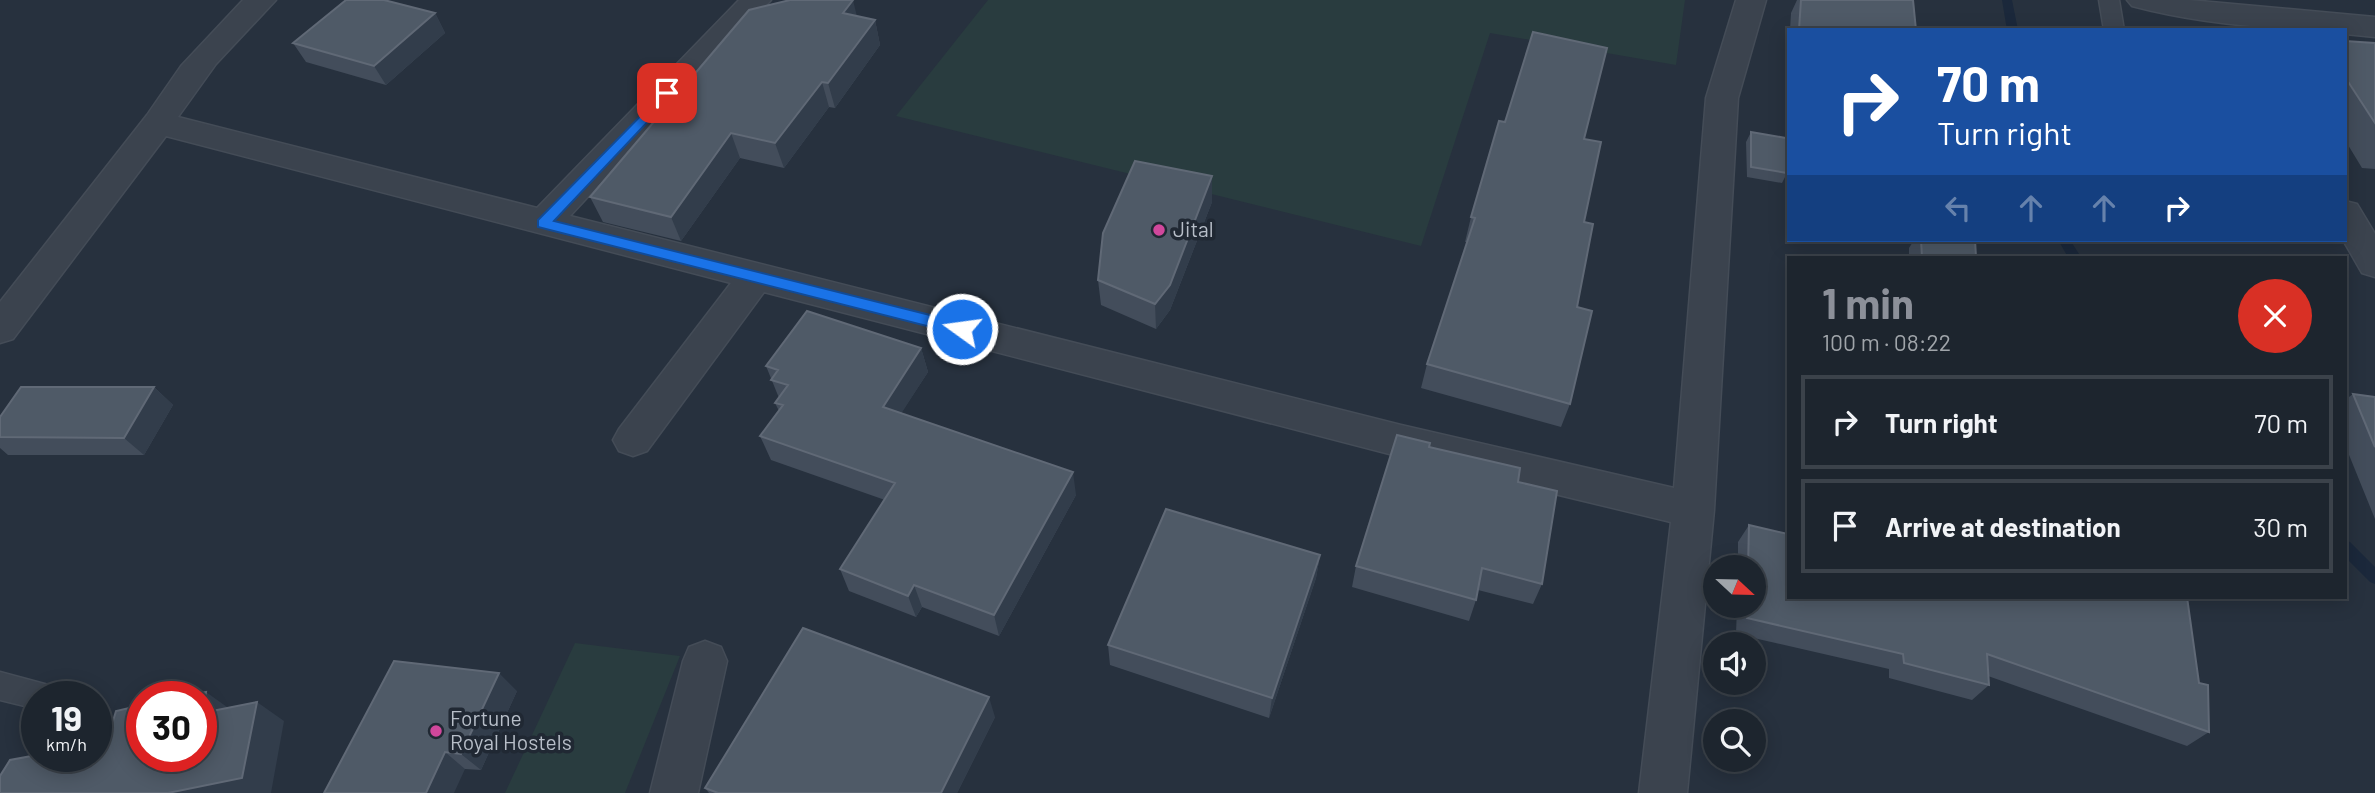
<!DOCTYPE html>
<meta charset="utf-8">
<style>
:root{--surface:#1d252e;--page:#252d36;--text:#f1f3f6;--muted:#a0a5aa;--line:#3b424a;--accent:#8c9099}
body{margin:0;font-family:Barlow,sans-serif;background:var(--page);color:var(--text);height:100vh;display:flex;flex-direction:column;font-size:26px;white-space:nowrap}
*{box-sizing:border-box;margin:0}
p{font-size:23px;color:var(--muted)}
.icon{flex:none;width:38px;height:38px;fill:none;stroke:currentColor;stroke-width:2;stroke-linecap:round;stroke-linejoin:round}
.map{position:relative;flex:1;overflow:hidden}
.side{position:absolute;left:1787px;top:256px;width:560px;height:343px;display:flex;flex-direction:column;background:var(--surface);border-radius:0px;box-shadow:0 4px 18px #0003,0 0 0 2px var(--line)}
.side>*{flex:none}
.hud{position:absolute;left:1787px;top:28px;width:560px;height:214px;border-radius:0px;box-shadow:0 4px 18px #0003,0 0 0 2px var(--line);background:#1a4fa0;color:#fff;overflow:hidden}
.needle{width:46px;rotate:112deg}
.buttons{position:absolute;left:1703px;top:555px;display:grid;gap:14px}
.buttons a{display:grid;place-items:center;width:63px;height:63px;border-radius:50%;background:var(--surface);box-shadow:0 4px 18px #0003,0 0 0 2px var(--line);font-size:35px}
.speed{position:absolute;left:21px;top:681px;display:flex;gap:14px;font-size:35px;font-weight:700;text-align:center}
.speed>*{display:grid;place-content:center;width:91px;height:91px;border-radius:50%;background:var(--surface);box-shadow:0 4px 18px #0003,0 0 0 2px var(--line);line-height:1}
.speed small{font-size:18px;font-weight:400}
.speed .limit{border:10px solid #d22;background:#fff;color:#111}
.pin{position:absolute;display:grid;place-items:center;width:60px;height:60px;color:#fff;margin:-30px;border-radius:14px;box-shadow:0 4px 10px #0006}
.me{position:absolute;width:77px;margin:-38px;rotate:284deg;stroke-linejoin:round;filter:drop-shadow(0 0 5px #0008)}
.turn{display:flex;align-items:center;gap:24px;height:147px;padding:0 35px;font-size:32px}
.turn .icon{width:91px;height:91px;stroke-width:2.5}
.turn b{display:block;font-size:49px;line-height:60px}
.lanes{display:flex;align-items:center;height:66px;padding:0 35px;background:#0003;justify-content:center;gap:35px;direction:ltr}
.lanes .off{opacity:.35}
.round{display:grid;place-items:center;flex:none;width:74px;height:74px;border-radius:37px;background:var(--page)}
.head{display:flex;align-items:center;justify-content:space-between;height:119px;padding:0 35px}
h1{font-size:42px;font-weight:700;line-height:52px;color:var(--accent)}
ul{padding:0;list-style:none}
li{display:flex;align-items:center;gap:21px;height:94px;margin:0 14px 10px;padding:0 21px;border:4px solid var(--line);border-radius:0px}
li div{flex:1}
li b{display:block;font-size:26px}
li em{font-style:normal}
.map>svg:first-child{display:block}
.green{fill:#293c3f}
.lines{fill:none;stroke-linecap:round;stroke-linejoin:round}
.stream{fill:#1b283b;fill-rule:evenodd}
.service-casing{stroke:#444c57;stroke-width:3}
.minor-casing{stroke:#444c57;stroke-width:3}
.service{fill:#3b434e;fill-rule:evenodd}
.minor{fill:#3b434e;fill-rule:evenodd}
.wall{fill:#434d5b}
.shaded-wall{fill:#323d4b}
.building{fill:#4f5a67;stroke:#606976;stroke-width:2}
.route{fill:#1a73e8;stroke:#114b97;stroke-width:2}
.hotel-dot{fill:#d1479c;stroke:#202833;stroke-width:2.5}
.labels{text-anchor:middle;stroke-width:7;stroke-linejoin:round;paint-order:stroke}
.poi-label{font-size:21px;fill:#b7bec8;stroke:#202833;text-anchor:start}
</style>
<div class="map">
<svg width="2375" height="793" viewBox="0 0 2375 793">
<rect width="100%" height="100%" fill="#27313e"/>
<path class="green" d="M988,0h697l-9,65 -186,-32 -69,213 -525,-130z
M575,643l105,13 -55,137h-120z"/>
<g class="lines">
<path class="stream" d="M2002,0h10l6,30h-11z
M2058,240h12l11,17h-13z
M2345,540l5,2 25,25v17l-5,-2 -25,-25z"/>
<g class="service-casing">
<path id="service" d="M2099,0h20l5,30h-20z
M0,672l52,14 4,10h-19v13l-37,-9z"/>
</g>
<g class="minor-casing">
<path id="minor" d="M243,0h33l-60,64 -38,53 359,91 202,-208h32l-201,216 831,209 273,63 32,-390 30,-98h30l-28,98 -24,412 -27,283h-48l32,-271 -270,-65 -637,-165 -117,159 -14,5 -14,-5 -6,-11 6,-11 112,-146 -565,-147 -153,203 -13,4v-41l147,-187 34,-49z
M2127,0h62l186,17v20l-30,-3v-4c-71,0 -145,-6 -213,-24z
M2345,201l12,3 18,30v43l-13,-4 -19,-33z
M705,641l16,6 6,14 -29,132h-48l33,-132 6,-14z"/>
</g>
<use href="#service" class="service"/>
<use href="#minor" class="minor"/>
</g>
<path class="wall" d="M1797,0h116l3,30h-126l1,-17z
M435,13l10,20 -59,52 -80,-23 -13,-19z
M857,16l18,4 5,25 -45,63 -6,-1 -45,61 -44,-10 -59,83 -78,-19 -13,-25z
M2345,41l30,2v126l-13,-1 -17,-28z
M1751,132l36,41 -5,10 -35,-6 -1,-35z
M1584,139v83l-14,182 -9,23 -140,-39 6,-24 40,-122h-2l6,-25z
M1212,176v26l-42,108 -14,19 -55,-24 -3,-25z
M1914,240h61l1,17h-67v-9z
M921,348l7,24 -27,41 175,82 -77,141 -77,-29 -6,10 -67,-26 -9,-22 45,-69 -114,-40 -11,-24 19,-25 -4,-8 4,-5 -13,-32z
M154,387l19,18 -29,50h-136l-8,-7v-31z
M2353,394l22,3v122l-30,-74v-45z
M1429,447l89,35 24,102 -9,20 -55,-14 -2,10 -7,21 -117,-34 4,-21z
M1749,525l450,158 10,49 -22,14 -199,-70 1,9 -17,15 -83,-22v-9l-153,-35 1,-28h17v-39h-16v-25z
M1320,555l-4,23 -47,140 -159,-53 -2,-20z
M517,691l-36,79 -16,-1 -141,24z
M995,717l-38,76h-248l-4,-5z"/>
<path class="shaded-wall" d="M853,0l6,25 -16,-12z
M435,13l10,20 -59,52 -12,-19z
M875,20l5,25 -45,63 -7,-25z
M822,82l7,25 -45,61 -9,-25z
M731,133l9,25 -59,83 -10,-24z
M1212,176v26l-42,108 -14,19 -1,-25z
M921,348l7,24 -38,59 -7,-24z
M154,387l19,18 -29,50 -20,-17z
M1073,472l3,23 -77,141 -5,-21z
M1320,555l-4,23 -47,140 3,-20z
M914,585l8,22 -6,10 -8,-21z
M499,673l18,18 -36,79 -20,-16z
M206,692l28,20 -32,1z
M989,697l6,20 -38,76h-16z
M257,702l27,19 -13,72h-103z
M445,752l20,17 -11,24h-28z"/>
<path class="building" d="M346,0h38l51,13 -61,53 -81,-23z
M790,0h63l-10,13 32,7 -47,63 -6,-1 -47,61 -44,-10 -60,84 -81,-20 159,-187z
M1801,0h112l3,30h-117z
M1533,32l74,16 -23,91 17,3 -17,80 9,2 -16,83 15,4 -22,93 -143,-40 48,-146 -4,-1 28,-96 6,1z
M2345,41l30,2v80l-30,-46z
M1751,132l35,6 1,35 -36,-6z
M1135,161l77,15 -42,109 -15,19 -57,-24 5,-47z
M1921,240h54l1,17h-54z
M807,311l114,37 -38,59 190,65 -79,143 -80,-30 -6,11 -68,-27 55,-86 -135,-47 23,-31 -8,-2 13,-18 -17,-5 7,-10 -12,-4z
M21,387h133l-30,51 -124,-1v-20z
M2353,394l22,3v50z
M1397,435l33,8 -1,4 91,21 -2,14 39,9 -15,93 -60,-16 -6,32 -120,-34z
M1166,509l154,46 -48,143 -164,-53z
M1749,525l39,9v63h399l12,86 9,2 1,47 -222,-78 2,31 -85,-22 -1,-9 -156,-36 1,-12h6v-39h-6z
M803,628l186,69 -48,96h-223l-13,-5z
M394,661l105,12 -38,81 -16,-2 -19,41h-102z
M206,692l-4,21 55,-11 -15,76 -74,15h-168v-17l10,-16 27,-5v1h59v-13l11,-2 9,-30 26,-6v51h59v-60h-16z"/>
<path class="route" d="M667,89l5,1v6l-118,125 408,102 7,6 -2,4 -5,2 -424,-108v-7z"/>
<g class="hotel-dot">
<circle cx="1159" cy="230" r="7"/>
<circle cx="436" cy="731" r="7"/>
</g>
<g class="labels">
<g class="poi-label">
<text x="1173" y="237">Jital</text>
<text x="450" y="726">Fortune<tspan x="450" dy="24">Royal Hostels</tspan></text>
</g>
</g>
</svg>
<div class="buttons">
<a><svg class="needle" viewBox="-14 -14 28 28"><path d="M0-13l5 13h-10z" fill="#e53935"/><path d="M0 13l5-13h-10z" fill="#a0a5aa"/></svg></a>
<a><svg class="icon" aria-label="sound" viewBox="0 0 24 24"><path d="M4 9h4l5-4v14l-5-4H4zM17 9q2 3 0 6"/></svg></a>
<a><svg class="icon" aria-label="search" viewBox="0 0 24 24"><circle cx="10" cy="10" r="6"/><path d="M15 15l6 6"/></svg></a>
</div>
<div class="speed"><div>19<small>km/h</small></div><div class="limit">30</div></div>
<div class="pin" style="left:667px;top:93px;background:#d93025"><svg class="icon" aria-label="arrive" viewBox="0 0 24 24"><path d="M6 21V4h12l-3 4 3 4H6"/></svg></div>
<svg class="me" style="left:962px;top:329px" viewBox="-20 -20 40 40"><circle r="17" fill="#1a73e8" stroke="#fff" stroke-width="3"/><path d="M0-11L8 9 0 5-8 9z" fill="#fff"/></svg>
<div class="hud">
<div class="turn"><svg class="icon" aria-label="right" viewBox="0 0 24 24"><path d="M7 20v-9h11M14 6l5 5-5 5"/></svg><div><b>70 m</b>Turn right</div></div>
<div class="lanes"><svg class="icon off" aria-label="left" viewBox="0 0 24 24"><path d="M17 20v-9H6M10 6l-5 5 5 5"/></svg><svg class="icon off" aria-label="ahead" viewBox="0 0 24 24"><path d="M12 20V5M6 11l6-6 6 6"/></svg><svg class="icon off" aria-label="ahead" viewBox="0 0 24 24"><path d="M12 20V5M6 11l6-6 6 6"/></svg><svg class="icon" aria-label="right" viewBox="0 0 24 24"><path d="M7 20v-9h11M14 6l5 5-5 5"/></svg></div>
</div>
<section class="side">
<div class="head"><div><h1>1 min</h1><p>100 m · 08:22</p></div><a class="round" style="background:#d93025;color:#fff"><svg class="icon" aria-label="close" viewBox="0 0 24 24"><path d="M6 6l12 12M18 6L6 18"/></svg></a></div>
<ul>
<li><svg class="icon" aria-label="right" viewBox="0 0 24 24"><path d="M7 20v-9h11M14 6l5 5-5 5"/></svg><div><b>Turn right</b></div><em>70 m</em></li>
<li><svg class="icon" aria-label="arrive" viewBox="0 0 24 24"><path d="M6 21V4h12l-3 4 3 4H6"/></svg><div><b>Arrive at destination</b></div><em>30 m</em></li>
</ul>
</section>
</div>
